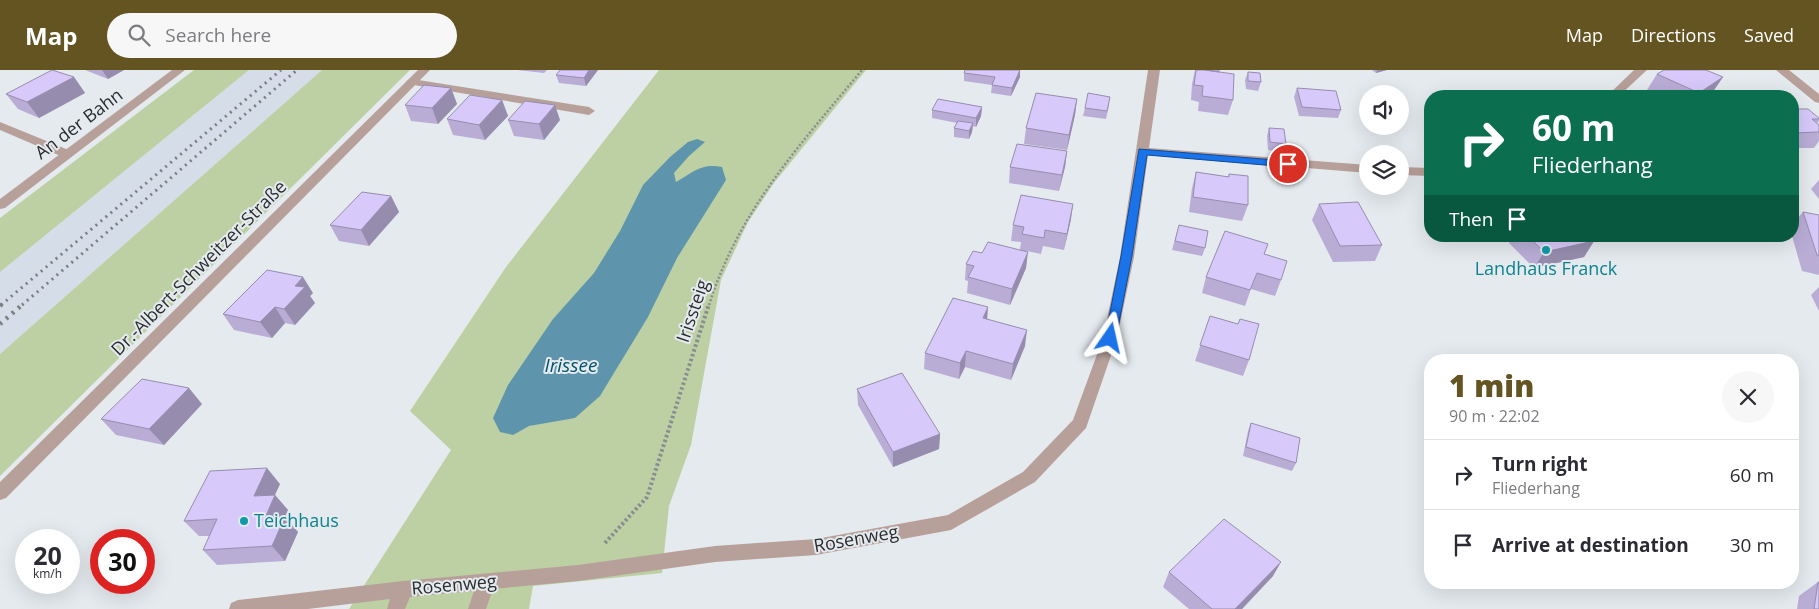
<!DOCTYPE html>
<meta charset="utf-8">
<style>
:root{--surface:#fff;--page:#f7f7f7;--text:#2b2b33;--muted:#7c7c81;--line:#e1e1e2;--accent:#635421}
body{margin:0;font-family:"Open Sans",sans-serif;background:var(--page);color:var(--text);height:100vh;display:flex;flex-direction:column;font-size:19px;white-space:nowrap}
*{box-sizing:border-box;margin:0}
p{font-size:16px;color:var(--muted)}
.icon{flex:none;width:28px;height:28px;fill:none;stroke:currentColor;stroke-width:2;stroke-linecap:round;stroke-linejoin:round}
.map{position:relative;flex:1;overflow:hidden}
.drawer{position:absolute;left:1424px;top:284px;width:375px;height:235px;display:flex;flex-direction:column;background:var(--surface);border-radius:20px;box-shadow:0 5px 20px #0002}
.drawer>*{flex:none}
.banner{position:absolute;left:1424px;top:20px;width:375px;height:152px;border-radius:20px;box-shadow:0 5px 20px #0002;background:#0b6e4f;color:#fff;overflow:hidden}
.buttons{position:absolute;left:1359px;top:15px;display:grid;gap:10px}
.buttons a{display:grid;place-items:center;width:50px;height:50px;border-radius:50%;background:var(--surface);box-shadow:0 5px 20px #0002;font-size:25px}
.speed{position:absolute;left:15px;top:459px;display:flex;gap:10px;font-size:25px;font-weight:700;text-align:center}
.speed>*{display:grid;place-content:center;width:65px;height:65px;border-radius:50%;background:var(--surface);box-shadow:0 5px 20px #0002;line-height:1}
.speed small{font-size:12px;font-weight:400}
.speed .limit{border:8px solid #d22;background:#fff;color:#111}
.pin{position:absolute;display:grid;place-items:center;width:42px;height:42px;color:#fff;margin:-21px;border:2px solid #fff;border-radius:50%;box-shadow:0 1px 5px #0007}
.me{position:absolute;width:55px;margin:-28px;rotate:11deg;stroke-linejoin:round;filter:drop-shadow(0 0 4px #0008)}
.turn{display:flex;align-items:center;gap:18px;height:105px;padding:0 25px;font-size:22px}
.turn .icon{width:65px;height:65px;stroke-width:2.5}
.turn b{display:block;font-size:35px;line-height:42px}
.then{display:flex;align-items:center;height:48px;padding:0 25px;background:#0003;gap:10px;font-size:19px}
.round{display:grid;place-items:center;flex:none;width:52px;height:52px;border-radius:26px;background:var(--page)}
.overview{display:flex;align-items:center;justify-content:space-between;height:85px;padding:0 25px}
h1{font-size:30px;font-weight:800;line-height:38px;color:var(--accent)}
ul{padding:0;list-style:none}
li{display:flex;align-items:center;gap:15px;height:70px;padding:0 25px;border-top:1px solid var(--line)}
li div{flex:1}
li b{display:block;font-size:19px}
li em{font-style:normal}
header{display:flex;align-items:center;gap:30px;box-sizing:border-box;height:70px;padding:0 25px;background:var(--accent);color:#fff}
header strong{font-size:24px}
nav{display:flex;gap:28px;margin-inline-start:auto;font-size:18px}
.search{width:350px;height:45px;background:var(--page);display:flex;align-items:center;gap:12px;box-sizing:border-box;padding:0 18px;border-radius:28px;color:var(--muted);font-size:19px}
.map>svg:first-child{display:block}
.built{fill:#d5dde8}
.green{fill:#bcd0a4}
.water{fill:#5e95ac}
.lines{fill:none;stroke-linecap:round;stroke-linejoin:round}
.path-far1{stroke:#898c90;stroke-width:2.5;stroke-dasharray:2 2;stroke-linecap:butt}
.path{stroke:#898c90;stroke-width:4;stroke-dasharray:2.5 2.5;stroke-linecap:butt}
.lane{fill:#b8a09a;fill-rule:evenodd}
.street{fill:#b8a09a;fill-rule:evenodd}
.rail-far1{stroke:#7c7f82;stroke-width:3;stroke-dasharray:2 4.5;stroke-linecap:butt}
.rail{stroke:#7c7f82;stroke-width:4.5;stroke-dasharray:2.5 5.5;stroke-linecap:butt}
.wall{fill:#b9add6}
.shaded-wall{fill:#968dae}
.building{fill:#d7c9f9;stroke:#968dae}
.route{fill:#1a73e8;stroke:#114b97}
.culture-dot{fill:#0f9aa8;stroke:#e5eaef;stroke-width:2}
.labels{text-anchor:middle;stroke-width:4;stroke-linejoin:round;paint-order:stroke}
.street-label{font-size:18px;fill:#2b2d2f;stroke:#e5eaef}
.culture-label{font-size:18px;fill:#0d838f;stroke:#e5eaef}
.water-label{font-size:19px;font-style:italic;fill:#01526a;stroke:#e5eaef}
</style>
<header>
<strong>Map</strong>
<div class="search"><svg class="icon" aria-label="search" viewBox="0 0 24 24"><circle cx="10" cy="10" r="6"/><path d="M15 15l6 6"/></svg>Search here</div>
<nav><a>Map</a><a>Directions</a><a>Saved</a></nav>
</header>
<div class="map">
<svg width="1819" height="539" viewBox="0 0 1819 539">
<rect width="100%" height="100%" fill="#e5eaef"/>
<path class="built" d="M249,0h73l-322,284v-82z"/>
<path class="green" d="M194,0h55l-249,202v-54z
M322,0h88l-410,406v-122z
M659,0h207l-92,113 -26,39 -27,58 -30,165 -22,61 -7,67 -129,13 -4,23h-180l102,-159 -41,-39 96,-144z"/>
<path class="water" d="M697,69l8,3 -16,14 -15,17 2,9c17,-9 24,-19 46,-15l4,13 -49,78 -29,59 -48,79 -25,22 -46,8 -16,9 -13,-3 -7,-14 15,-33 45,-66 41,-46 26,-42 23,-46 27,-28 18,-15z"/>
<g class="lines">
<path class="path-far1" d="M709,235c30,-95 91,-160 153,-235"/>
<path class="path" d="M605,473l42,-46 62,-193"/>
<path class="lane" d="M412,9l177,28 6,4 -6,4 -181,-31 -2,-2 2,-2z
M0,52l71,29 2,3 -2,3h-8l-63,-27z"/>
<path class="street" d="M172,0h13l-180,138 -5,1v-10z
M418,0h12l-424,428 -6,2v-18z
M1148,0h12l-11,78 219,17v8l-220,-18 -14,102 -17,81 -31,90 -51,54 -84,48 -135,25 -101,7 -137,19 -85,8 -7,20h-18l6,-18 -64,6 -5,12h-18l3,-10 -82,10h-79l2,-6 7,-3 165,-19 175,-16 137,-19 101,-7 132,-24 75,-43 50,-52 30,-82 17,-81z
M1634,0h13l-28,26h-12z
M1776,0h13l30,24v9l-4,-1z
M1400,97l30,1v8l-30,-1z"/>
<path class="rail-far1" d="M1,235l280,-235
M22,235l275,-235"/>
<path class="rail" d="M0,236l2,-2
M0,254l23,-20"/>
</g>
<path class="wall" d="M85,0h39l-16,9z
M517,0h30l-3,3z
M598,0l-12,16 -27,-3 -3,-8z
M1020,0v7l-9,19 -20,-3 1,-8 -28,-4v-8z
M1195,0l24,2 14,28 -5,15 -30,-4 1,-9 -8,-2 1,-16z
M1372,0h15l-11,3z
M1248,2l13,10 -3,9 -12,-2 -1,-9z
M1657,4l66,3 -11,16 -5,3h-45l-15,-6z
M74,7l11,16 -46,25 -21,-9 -12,-15z
M451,18l6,16 -19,20 -27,-3 -6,-16z
M1297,18l44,22 -3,8 -39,-2 -5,-19z
M1077,29l-2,16 -8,35 -43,-6 2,-16z
M502,30l6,16 -23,24 -32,-5 -6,-16z
M1109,35l-3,14 -23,-3 2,-8z
M982,37l-1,9 -5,11 -3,-1 -1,6 -3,7 -15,-2v-9l3,-5 -25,-5v-8z
M1792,39l27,9v3l-2,2 2,2v16l-5,7h-22z
M508,50h52l-16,20 -30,-4z
M1269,58l17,16 -3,8 -15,-2 -1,-14z
M1067,81l-2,16 -6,24 -50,-8 1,-16z
M1196,102l32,5 1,-3 19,31 -6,16 -53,-9 3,-24z
M1819,110v19l-8,-10z
M391,126l8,16 -30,34 -30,-5 -9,-16z
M1319,134l63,41 -7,16 -42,1 -21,-42z
M1803,142l16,3v60l-17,-4 -10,-35v-12z
M1071,149l-7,31 -21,-4 -2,8 -14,-3 -1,17 -16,37 -43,-12 1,-12 -3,-1 1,-16 16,-11 38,-3 1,-8 -10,-1 2,-16z
M1179,155l26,23 -3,8 -30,-6z
M1513,166h76l5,5 -10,16 -50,11 -25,-25z
M1264,185l17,25 -6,16 -24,-7 -6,17 -43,-13 4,-16z
M1819,217v24l-8,-16z
M313,223l-3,3 5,7 -20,22 -10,-2 -13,15 -38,-8 -11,-16z
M1210,246l39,44 -6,16 -48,-15z
M987,249l38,27 -14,34 -46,-13 -6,12 -35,-10 1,-16z
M857,319l83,45 -1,15 -46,18 -35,-62z
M202,334l-38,41 -48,-10 -15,-16z
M1251,353l45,40 -4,8 -49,-15 5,-25z
M280,414l-5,11 13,15 -4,7 14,15 -13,29 -68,4 -14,-15 7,-14h-11l-15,-15z
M1169,502l104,4 -31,33h-53l-26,-22z
M1818,512l1,27h-22l2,-13z"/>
<path class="shaded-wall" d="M102,0h22l-16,9z
M589,0h9l-12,16 -2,-8z
M1020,0v7l-9,19 1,-8z
M1377,0h10l-11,3z
M74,7l11,16 -46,25 -12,-16z
M1723,7l-11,16 -5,3h-11l3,-3z
M451,18l6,16 -19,20 -6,-16z
M1077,29l-2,16 -8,35 2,-15z
M502,30l6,16 -23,24 -6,-15z
M555,35l5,15 -16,20 -5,-16z
M982,37l-1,9 -5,11v-9z
M973,53l-1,9 -3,7v-8z
M1067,81l-2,16 -6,24 3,-16z
M391,126l8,16 -30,34 -8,-16z
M1073,134l-2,15 -7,31 3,-16z
M1594,171l-10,16 -50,11 10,-16z
M1028,182l-2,16 -16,37 2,-16z
M303,207l10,16 -3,3 5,7 -20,22 -11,-16 11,-23z
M275,237l10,16 -13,15 -12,-16z
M988,237l-1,16 -4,-5z
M1027,260l-2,16 -14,34 2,-16z
M966,281l-1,16 -6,12 1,-16z
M189,318l13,16 -38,41 -15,-16z
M940,364l-1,15 -46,18v-15z
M267,398l13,16 -13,27 -13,-15z
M275,425l13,15 -10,23 -13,-15z
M285,447l13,15 -13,29 -13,-15z
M1281,492l-8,14 -31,33h-7z"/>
<path class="building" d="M52,0l22,7 -47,25 -21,-8z
M560,0h29l-5,8 -28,-3z
M965,0h55l-8,18 -20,-3 3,-8 -31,-4z
M1196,0h9l29,4 -1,26 -31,-4 1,-10 -9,-1z
M1205,0h14v2z
M1664,0h42l17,7 -24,16 -42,-19z
M1248,2l12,1 1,9 -13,-1z
M424,15l27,3 -19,20 -27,-3z
M1297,18l39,3 5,19 -39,-3z
M1036,23l41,6 -8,36 -43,-7z
M1088,23l22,4 -3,14 -22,-3z
M470,25l32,5 -23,25 -32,-6z
M938,29l44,8 -6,11 -44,-8z
M525,31l30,4 -16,19 -31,-4z
M1792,39h16l11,9v1h-7l7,6v7l-27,1z
M958,51l15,2 -4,8 -15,-3z
M1269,58l15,1 2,15 -16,-2z
M1017,74l50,7 -5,24 -52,-8z
M1196,102l33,5v-3l19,2v29l-55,-8z
M362,122l29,4 -30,34 -31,-5z
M1021,125l52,9 -6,30 -22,-4 -1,8 -22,-4 2,-7 -11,-2z
M1358,132l24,43 -42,1 -21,-42z
M1803,142l16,3v41l-2,-1z
M1179,155l29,6 -3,17 -30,-7z
M1225,161l43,13 -4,10 23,7 -6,19 -24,-7 -7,17 -44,-13z
M1528,166h61l5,5 -50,11z
M988,172l40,10 -16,37 -44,-12 6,-11 -8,-2 7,-13 9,2z
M267,200l36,7 -8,9 10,1 -21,22 -9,-2 -15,15 -37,-8z
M953,228l35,9 -5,11 44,12 -14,34 -47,-13 -6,12 -35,-10z
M1210,246l28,8 2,-5 19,5 -10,36 -49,-15z
M902,303l38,61 -47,18 -36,-63z
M142,309l47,9 -40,41 -48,-10z
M1251,353l49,15 -4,25 -50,-16z
M267,398l-13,28 21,-1 -10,23 20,-1 -13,29 -69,4 14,-31 -33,2 26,-50z
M1224,449l57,43 -46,47h-23l-43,-37z
M1818,512h1v27h-5z"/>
<path class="route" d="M1139,79l149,12 5,3 -5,3 -141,-12 -15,101 -16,82 -6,4 -5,-4 16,-82z"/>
<g class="culture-dot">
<circle cx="1546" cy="180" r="5"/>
<circle cx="244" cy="451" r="5"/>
</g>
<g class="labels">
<g class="street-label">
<text transform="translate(79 54) rotate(-37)" y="6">An der Bahn</text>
<text transform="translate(199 198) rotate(-45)" y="6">Dr.-Albert-Schweitzer-Straße</text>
<text transform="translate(693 241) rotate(-71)" y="6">Irissteig</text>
<text transform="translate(856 469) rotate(-10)" y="6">Rosenweg</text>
<text transform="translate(454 515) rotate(-5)" y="6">Rosenweg</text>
</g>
<g class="culture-label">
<text x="1546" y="205">Landhaus Franck</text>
<text x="254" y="457" text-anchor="start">Teichhaus</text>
</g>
<g class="water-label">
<text x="571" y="302">Irissee</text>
</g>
</g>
</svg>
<div class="buttons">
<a><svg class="icon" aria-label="sound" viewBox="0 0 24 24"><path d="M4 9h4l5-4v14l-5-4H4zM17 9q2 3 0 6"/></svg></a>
<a><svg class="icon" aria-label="layers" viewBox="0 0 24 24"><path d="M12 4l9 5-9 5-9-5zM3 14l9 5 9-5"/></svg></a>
</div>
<div class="speed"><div>20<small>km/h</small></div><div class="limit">30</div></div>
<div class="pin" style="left:1288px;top:94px;background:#d93025"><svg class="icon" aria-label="arrive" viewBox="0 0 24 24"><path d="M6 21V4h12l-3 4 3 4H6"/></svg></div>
<svg class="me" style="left:1110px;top:268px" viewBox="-20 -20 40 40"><path d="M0-17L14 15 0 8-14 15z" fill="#1a73e8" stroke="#fff" stroke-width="4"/></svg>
<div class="banner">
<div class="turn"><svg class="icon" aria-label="right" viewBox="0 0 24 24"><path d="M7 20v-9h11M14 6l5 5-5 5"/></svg><div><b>60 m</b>Fliederhang</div></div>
<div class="then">Then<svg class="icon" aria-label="arrive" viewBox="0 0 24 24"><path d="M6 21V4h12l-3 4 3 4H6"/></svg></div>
</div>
<section class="drawer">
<div class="overview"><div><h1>1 min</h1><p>90 m · 22:02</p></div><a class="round"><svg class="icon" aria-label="close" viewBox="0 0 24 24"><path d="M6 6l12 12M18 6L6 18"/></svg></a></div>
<ul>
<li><svg class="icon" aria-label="right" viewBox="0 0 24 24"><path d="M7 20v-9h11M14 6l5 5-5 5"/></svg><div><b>Turn right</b><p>Fliederhang</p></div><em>60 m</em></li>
<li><svg class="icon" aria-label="arrive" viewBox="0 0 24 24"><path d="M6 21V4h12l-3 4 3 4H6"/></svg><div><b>Arrive at destination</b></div><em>30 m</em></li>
</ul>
</section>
</div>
